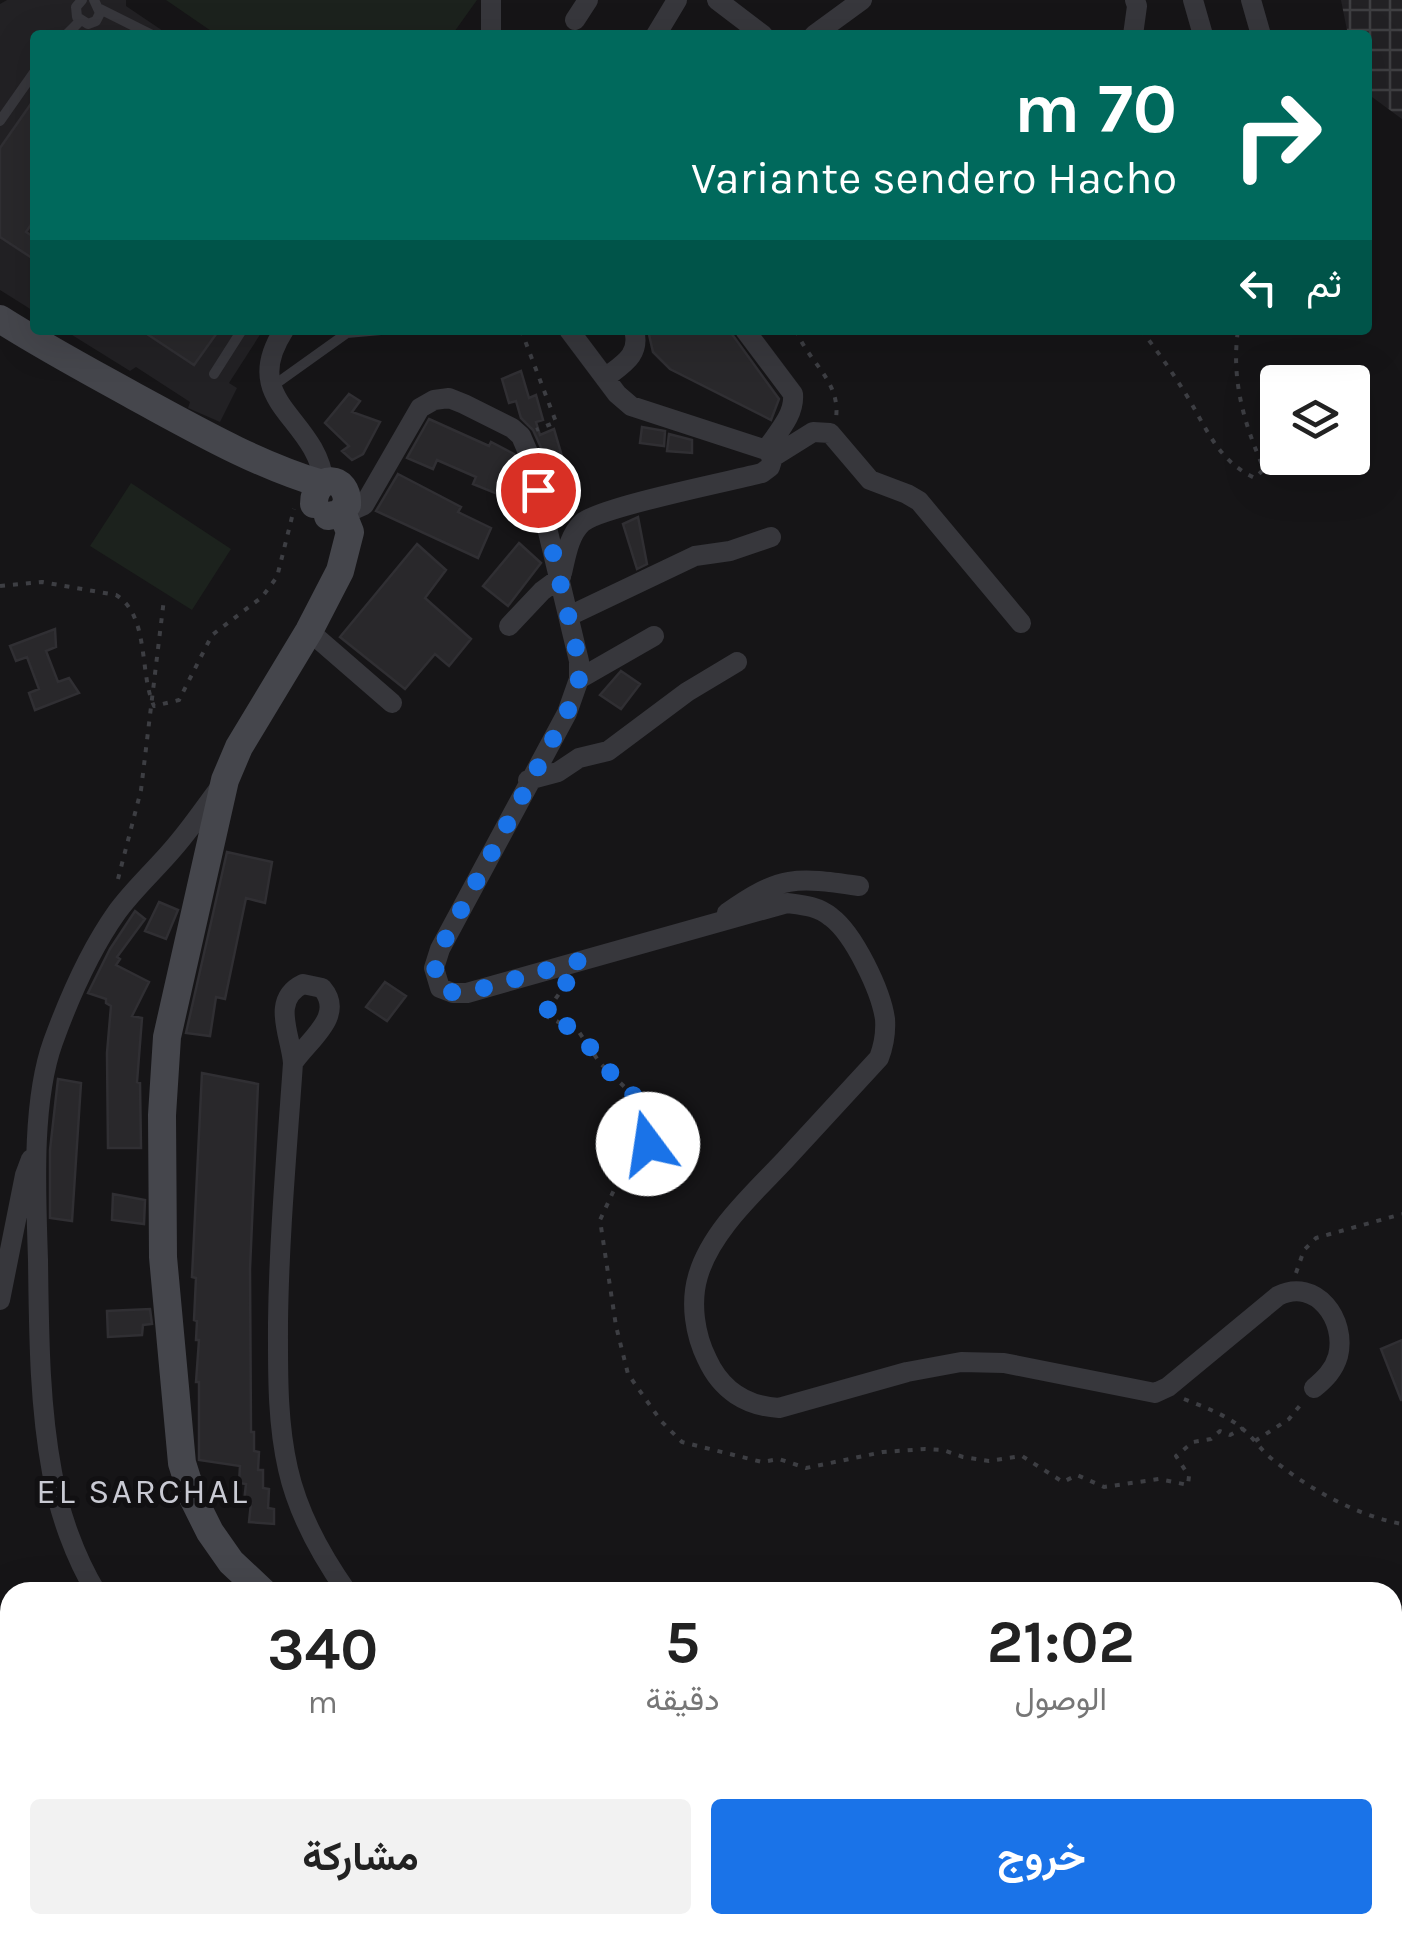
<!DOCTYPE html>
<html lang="ar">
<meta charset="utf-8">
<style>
:root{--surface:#fff;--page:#f2f2f2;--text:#222;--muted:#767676;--accent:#1a73e8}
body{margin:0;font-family:Karla,Vazirmatn,sans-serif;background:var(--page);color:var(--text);direction:rtl;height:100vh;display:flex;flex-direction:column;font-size:38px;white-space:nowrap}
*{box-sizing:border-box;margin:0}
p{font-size:32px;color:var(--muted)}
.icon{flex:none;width:55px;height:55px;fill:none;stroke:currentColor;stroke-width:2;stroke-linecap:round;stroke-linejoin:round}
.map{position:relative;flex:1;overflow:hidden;direction:ltr}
.details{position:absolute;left:0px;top:1582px;width:1402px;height:352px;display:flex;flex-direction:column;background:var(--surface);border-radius:30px 30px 0 0;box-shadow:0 10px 40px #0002;direction:rtl}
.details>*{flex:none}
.guide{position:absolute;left:30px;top:30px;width:1342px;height:305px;border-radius:10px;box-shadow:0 10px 40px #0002;direction:rtl;background:#00695c;color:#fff;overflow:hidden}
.buttons{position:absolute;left:1260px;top:365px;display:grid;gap:20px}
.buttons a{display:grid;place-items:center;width:110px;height:110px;border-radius:10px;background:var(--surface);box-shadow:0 10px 40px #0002;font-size:50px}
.pin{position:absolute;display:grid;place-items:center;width:85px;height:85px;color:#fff;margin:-42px;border:5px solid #fff;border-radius:50%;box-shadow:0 2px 10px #0007}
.me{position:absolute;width:110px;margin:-55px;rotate:346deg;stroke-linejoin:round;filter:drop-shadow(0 0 8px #0008)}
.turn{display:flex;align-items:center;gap:35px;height:210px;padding:0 30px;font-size:45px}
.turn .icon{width:130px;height:130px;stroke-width:2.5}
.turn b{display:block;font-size:70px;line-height:85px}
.then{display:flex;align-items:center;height:95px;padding:0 30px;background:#0003;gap:20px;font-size:38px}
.eta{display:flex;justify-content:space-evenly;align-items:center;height:170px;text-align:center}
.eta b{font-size:60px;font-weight:700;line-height:70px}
.primary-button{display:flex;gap:20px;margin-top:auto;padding:20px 30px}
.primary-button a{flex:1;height:115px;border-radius:10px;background:var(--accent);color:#fff;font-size:40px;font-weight:700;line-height:115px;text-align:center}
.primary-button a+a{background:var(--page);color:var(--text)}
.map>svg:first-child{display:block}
.built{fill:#222124}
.industrial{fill:url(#industrial-grid)}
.park{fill:#1c221d}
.water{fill:#2c323a}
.building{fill:#29282b;stroke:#302f33;stroke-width:2.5}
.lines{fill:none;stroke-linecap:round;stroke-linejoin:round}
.path{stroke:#3d3e43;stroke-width:4;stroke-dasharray:5 8;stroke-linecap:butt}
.lane{stroke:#37373c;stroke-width:10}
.street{stroke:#37373c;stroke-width:20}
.secondary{stroke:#45464c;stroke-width:28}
.route{stroke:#1a73e8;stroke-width:18;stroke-dasharray:0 32.4}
.labels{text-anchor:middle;stroke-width:10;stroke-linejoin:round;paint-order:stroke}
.neighbourhood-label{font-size:35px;letter-spacing:2.5px;fill:#c9cad3;stroke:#111012}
</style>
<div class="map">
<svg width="1402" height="1934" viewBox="0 0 1402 1934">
<defs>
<pattern id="industrial-grid" width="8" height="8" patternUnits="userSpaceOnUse" patternTransform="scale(2.5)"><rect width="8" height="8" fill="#222124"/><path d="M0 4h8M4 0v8" fill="none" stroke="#3f3f42"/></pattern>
</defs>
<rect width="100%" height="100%" fill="#161517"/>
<path class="built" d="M7,0h119v6l43,29h-134v277l-35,-22v-286z
M64,330h199l-34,53 8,5 -17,34 -32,-14 2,-6 -54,-35 -6,4z"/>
<path class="industrial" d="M1341,0h61v119l-34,-25v-59h-20z"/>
<path class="park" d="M166,0h311l-25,35h-235z
M131,483l100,66 -39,61 -102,-64z"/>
<path class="water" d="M0,1792l10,12v121h95l-4,9h-101z"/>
<path class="building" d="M35,98v121l-9,13 9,6v22l-35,-23v-89z
M141,330h78l-25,35z
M648,330h81l50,69 -8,21 -101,-51 -17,-17z
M521,371l8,27 7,-3 7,25 -7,2 4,13 14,-6 23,79 -19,7 -15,-63 -10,-22 -12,-12 -5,-17 -7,2 -7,-24z
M349,394l11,7 -8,11 28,10 -17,32 -11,6 -10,-9 7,-5 -24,-23z
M429,419l60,27 2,-4 23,12 6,21 -10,24 -37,-15 3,-7 -39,-17 -4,9 -26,-11z
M642,427l23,4 -1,15 -24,-3z
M669,434l23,6v13l-25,-2z
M398,474l63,33 -3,5 33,16 -13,30 -102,-47z
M638,517l9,47 -10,5 -14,-45z
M519,543l22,20 -33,43 -25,-20z
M417,544l29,26 -21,28 46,41 -22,27 -14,-12 -30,35 -65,-52z
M55,629l1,18 -10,4 12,31 11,-4 10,15 -44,17 -6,-17 10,-4 -12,-32 -11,4 -6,-15z
M621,671l19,13 -19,25 -21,-14z
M227,852l45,10 -7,41 -19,-5 -21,101 -9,-2 -6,39 -24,-3z
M159,902l19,8 -12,29 -21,-8z
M135,911l10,8 -28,38 3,2 -4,6 33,17 -17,34 10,2 -5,64 3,1 1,65h-33l-1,-95 4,-47 -5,-3v-4l-18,-6 22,-44z
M385,982l21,14 -19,25 -21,-14z
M202,1073l56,11 -8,185 1,163h3v19l5,1 -1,18h5v18l6,1 -1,19 6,1v15l-25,-2 2,-19 -7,-1 2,-18 -7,-1 1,-17 -41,-6v-78h-3l3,-42h-3l1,-19 -3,-1 2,-42 -4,-1z
M58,1079l23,4 -9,138 -22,-3v-68z
M113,1194l32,6 -1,24 -32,-4z
M150,1309l2,15 -9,1 -1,10 -34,2 -1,-26z
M1402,1340v60h-1l-20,-51z"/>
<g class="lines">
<path class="path" d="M521,330l35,92 -20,8
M796,330c12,32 45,51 40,88
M1141,330c18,23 34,46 49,71 18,31 30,61 65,77l9,-9c-20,-45 -33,-89 -26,-139
M0,586l42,-4 74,13c34,21 23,79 38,111l25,-6 33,-65 50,-38 15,-20 17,-68
M118,879l23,-89 23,-191
M566,984l-22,31 35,17 21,31 44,43 5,21 -2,17 -27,33 -20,43 16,106 12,48 33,47 21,21 80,20 17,-3 27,9 77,-16 42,-3 18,1 20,7 26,4 33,-5 41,26 14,-7 27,12 55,-8 29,6 1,-9 -13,-20 17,-14 18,-3 9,-8 10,4 13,-7
M1296,1273l8,-23 12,-12 86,-24
M1184,1399c22,9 44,16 61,32 10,9 17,20 27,28 37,30 83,56 130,65
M1255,1441l34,-22 13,-16"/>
<path class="lane" d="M82,0l-6,7 1,10 11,7 8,-3 4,-8 -6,-13
M100,9l52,26
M66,35l14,-14
M0,121l35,-50
M214,374l28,-44
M270,388l77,-55 34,-3"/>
<path class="street" d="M491,0v35
M717,0l46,35
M1193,0l10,35
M1251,0l10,35
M575,20l13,-20
M656,35l21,-35
M814,35l48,-35
M1133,35l4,-29 -2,-6
M284,330c-47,73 33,86 40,153
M569,330l48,64 14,12 135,44 7,7
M745,330l48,64c2,21 -16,39 -27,56
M605,378c18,-14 36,-23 29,-48
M773,457l40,-25 17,1 40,47 37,14 12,7 102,122
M347,505l8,4 9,-4 56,-97 14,-8 15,-2 15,6 48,24 9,8 9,21 49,204v18l-12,34 -127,236 -6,19 6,20 13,5h14l320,-90c16,2 31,3 44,14 23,17 50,74 54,102 1,14 -1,26 -6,39 -31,34 -63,68 -94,102 -31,33 -74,71 -87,116 -8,27 -3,59 9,83 14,31 39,47 72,49l128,-36 54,-10 43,1 151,30 13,-6 110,-91c38,-19 69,24 60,60 -4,14 -13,23 -24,32
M562,573c4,-17 7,-38 20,-50 17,-16 149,-42 180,-50l8,-6 3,-10
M569,616l126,-60 35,-5 41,-14
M509,626l33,-35 19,-14
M309,631l83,72
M579,679l75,-43
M528,780l30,-8 21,-14 29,-7 79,-59 50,-30
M727,913c54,-38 68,-36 132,-27
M303,984l19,4c24,28 -14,52 -29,75 -2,-28 -23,-63 10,-79z
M293,1063c-6,87 -14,173 -15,260 0,49 -1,98 10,146 10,45 33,86 59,123
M0,1300l25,-125 6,-16
M96,1592c-21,-35 -37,-79 -44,-120 -13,-70 -13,-141 -14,-212 -2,-65 -7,-157 15,-218 16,-44 37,-92 64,-130 16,-22 37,-41 55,-62 17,-19 31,-40 46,-60
M422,1925l16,9"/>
<path class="secondary" d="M0,319c44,28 89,52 134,77 61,33 121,68 188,88
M314,504c0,-31 35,-30 33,1l-8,9 -11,2
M263,1592l-32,-30 -21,-30 -17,-34 -11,-35 -19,-206 -1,-142 5,-78 58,-257 14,-33 70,-116 31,-60 10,-39 -8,-20
M1128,1925l5,9"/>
</g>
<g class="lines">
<path class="route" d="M538,490l41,171v18l-12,34 -127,236c-9,28 -8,45 26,44l116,-33 -38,55 36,17 20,30 44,44 6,22 -2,16"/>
</g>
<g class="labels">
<g class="neighbourhood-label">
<text x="143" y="1503">EL SARCHAL</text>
</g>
</g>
</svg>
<div class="buttons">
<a><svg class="icon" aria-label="layers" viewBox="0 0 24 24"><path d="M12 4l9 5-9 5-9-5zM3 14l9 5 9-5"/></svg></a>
</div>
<div class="pin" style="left:538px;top:490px;background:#d93025"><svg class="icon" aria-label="arrive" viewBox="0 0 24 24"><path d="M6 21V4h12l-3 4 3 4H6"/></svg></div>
<svg class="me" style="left:648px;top:1144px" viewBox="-20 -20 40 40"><circle r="19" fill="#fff"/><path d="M0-13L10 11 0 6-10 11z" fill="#1a73e8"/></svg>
<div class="guide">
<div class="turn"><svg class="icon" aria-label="right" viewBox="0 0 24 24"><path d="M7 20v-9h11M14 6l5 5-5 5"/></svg><div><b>70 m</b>Variante sendero Hacho</div></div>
<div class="then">ثم<svg class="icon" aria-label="left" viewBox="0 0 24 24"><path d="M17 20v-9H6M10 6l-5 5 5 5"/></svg></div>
</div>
<section class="details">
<div class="eta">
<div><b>21:02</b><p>الوصول</p></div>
<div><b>5</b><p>دقيقة</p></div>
<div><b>340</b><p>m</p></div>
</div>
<div class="primary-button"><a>خروج</a><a>مشاركة</a></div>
</section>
</div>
